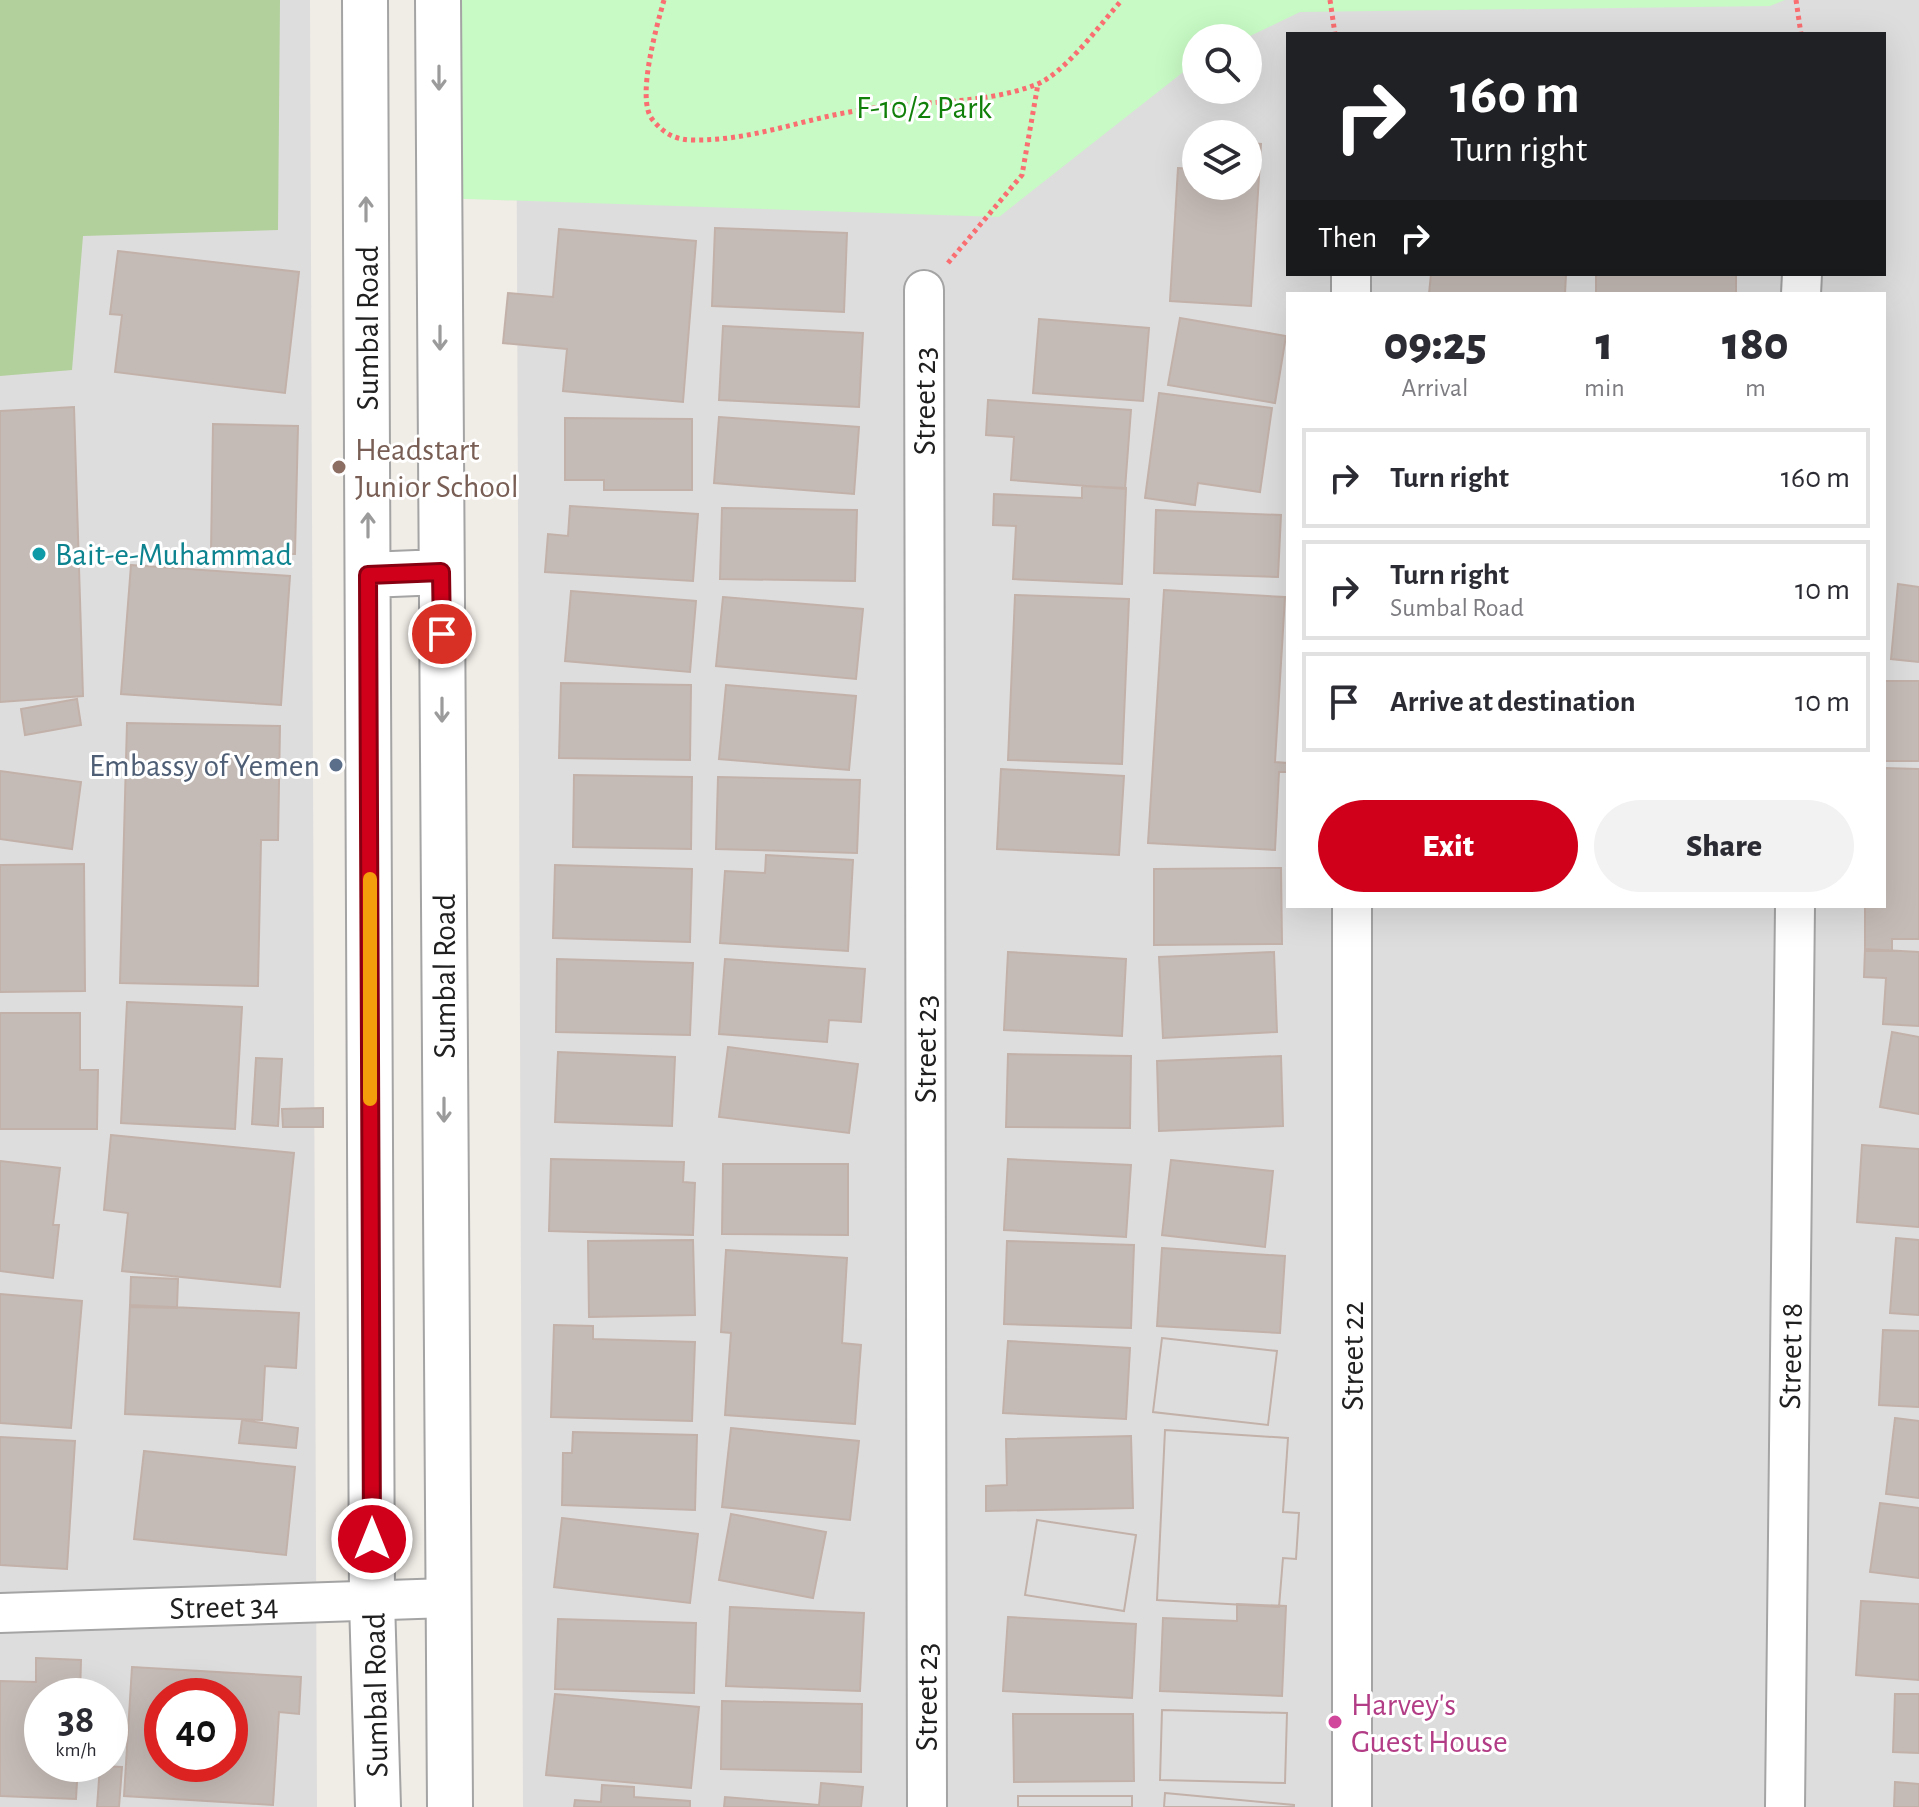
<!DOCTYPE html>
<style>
:root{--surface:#fff;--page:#f2f2f3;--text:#2b2b33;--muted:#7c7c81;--line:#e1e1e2;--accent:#d0001a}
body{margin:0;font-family:"Alegreya Sans",sans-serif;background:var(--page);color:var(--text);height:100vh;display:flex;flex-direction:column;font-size:30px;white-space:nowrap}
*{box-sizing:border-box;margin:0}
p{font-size:26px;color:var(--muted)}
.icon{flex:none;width:44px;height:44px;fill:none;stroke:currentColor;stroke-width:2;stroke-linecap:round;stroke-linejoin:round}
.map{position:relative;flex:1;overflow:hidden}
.details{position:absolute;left:1286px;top:292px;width:600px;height:616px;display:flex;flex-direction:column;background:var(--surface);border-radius:0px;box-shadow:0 8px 32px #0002}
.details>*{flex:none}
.banner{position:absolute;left:1286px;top:32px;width:600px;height:244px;border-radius:0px;box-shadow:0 8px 32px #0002;background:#202124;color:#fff;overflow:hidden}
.buttons{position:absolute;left:1182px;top:24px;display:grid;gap:16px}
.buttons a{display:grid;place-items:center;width:80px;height:80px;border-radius:50%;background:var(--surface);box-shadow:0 8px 32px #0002;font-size:40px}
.speed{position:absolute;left:24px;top:1678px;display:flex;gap:16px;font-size:40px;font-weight:700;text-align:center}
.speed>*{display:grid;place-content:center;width:104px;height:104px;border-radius:50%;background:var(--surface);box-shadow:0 8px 32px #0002;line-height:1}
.speed small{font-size:20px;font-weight:400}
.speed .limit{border:12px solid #d22;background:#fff;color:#111}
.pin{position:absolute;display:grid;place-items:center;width:68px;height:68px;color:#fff;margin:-34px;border:4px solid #fff;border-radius:50%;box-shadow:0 2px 8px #0007}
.me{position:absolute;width:88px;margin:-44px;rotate:0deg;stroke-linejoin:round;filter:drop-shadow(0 0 6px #0008)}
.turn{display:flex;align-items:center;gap:28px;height:168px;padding:0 32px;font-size:36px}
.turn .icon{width:104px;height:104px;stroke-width:2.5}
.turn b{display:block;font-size:56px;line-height:68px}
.then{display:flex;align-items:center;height:76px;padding:0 32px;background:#0003;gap:16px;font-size:30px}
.eta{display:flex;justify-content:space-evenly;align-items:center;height:136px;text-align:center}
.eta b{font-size:48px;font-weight:800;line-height:56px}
.button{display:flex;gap:16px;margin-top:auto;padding:16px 32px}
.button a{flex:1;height:92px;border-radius:48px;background:var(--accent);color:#fff;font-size:32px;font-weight:800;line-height:92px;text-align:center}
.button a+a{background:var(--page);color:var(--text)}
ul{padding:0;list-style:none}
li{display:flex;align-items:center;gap:24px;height:100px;margin:0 16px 12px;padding:0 16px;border:4px solid var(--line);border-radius:0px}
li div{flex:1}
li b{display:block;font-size:30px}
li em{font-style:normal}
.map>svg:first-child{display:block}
.residential{fill:#dedddd;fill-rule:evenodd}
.forest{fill:#b1d09b}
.park{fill:#c7fac4}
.building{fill:#c5bbb6;stroke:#c2b1a9;stroke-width:2;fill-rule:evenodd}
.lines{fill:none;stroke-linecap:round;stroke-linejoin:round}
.minor-casing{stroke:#a4a4a4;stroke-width:42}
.tertiary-casing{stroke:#a4a4a4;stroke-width:48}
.path{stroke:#fa6e71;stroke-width:5;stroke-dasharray:4 4;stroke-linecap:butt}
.minor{stroke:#fff;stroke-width:38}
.tertiary{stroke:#fff;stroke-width:44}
.oneway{stroke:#9b9b9b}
.route-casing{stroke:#870011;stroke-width:20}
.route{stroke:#d0001a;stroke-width:14}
.slow{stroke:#f59e0b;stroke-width:14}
.education-dot{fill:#8d6e63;stroke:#fff;stroke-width:3}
.culture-dot{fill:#0f9aa8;stroke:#fff;stroke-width:3}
.service-dot{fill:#5c6f8a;stroke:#fff;stroke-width:3}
.hotel-dot{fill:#d1479c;stroke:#fff;stroke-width:3}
.labels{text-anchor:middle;stroke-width:6;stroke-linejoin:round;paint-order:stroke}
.park-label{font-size:32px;fill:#11800b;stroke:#fff}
.street-label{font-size:32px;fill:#202020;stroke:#fff}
.education-label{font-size:32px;fill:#785e54;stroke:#fff;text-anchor:start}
.culture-label{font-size:32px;fill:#0d838f;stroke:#fff;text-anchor:start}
.service-label{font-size:32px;fill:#4e5e75;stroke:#fff;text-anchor:end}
.hotel-label{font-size:32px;fill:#b23c85;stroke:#fff;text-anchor:start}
</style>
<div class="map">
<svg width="1919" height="1807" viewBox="0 0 1919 1807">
<rect width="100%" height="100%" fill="#f0ece6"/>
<path class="residential" d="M0,0h310l7,1807h-317zM42,1696h68v68h-68zM162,1696h68v68h-68z
M516,0h1403v1807h-1396zM1288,34h596v240h-596zM1196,38h52v52h-52zM1196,134h52v52h-52zM1288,294h596v612h-596z"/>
<path class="forest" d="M0,0h280l-2,230 -195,6 -11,134 -72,6z"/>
<path class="park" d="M438,0h1347l-15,6 -470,6 -54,26h-50v24l-197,155 -560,-19z"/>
<path class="building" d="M1248,143l13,1 -10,162 -81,-5 8,-133 18,1v17h52z
M715,228l132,5 -3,79 -132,-6z
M559,229l137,12 -13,161 -120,-11 4,-42 -64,-6 5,-50 45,4z
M118,251l181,21 -14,121 -170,-21 7,-57 -12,-1z
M1431,274h135l-1,20h-136z
M1596,274h140v20h-140z
M1180,318l106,18 -11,67 -107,-18z
M1039,319l110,9 -6,73 -110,-8z
M723,326l140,7 -4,74 -140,-7z
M1159,393l113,15 -12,84 -62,-9 -3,22 -50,-7z
M988,400l143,10 -6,79 -114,-9 3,-43 -28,-2z
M74,407l9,289 -83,6v-291z
M719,417l140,10 -5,67 -140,-11z
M565,418l127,1v71h-88v-10h-39z
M213,424l85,2 -3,128 -84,-2z
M1082,486l44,2 -4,96 -109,-5 3,-53 -23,-1 1,-31 88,4z
M570,506l128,8 -5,67 -148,-9 3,-38 20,2z
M722,508l135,2 -2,71 -135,-2z
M1156,510l125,5 -3,62 -124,-4z
M131,565l159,11 -9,129 -160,-11z
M1898,584l21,3v75l-28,-3z
M1164,590l121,7 -10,165 13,1v9h-9l-4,78 -127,-7z
M571,591l125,10 -6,71 -125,-11z
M1015,595l114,4 -7,165 -114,-4z
M723,597l140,12 -7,70 -140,-13z
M1884,681h35v80h-35z
M561,683l130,2 -1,75 -131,-2z
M726,685l130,11 -7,74 -130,-11z
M77,699l4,26 -56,10 -4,-26z
M127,723l153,3 -2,114h-17l-3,146 -138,-3z
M1884,768l35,1v170h-27v12h-27v-44l19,-1z
M1001,769l123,7 -5,79 -122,-6z
M0,771l81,11 -9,67 -72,-10z
M574,775l118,2 -1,72 -118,-2z
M718,777l142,3 -3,73 -141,-4z
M766,855l87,5 -5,91 -128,-8 5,-72 40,2z
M84,864l1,127 -85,1v-127z
M555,865l137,4 -2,73 -137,-4z
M1281,868l1,76 -128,1v-76z
M1865,949l54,3v74l-36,-2 3,-46 -22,-1z
M1008,952l118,7 -4,77 -118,-6z
M1274,952l3,80 -114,6 -4,-81z
M557,959l136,4 -3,72 -134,-3z
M725,959l140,10 -4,53 -32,-2 -2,22 -108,-8z
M127,1002l115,5 -7,122 -114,-6z
M0,1013h80v57h18l-1,59h-97z
M1892,1032l27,5v77l-39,-7z
M728,1047l130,17 -9,69 -130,-16z
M558,1052l117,5 -3,69 -117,-4z
M1008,1054l123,2 -1,72 -124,-1z
M1281,1056l2,70 -124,5 -2,-70z
M256,1058l26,1 -4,67 -26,-2z
M323,1108v19h-40l-1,-18z
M111,1135l183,18 -14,134 -158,-16 6,-58 -24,-3z
M1862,1145l57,4v78l-62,-5z
M551,1159l133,3 -1,20 12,1 -2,52 -144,-4z
M1008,1159l123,6 -5,72 -122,-7z
M1171,1160l102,11 -8,76 -103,-12z
M0,1161l60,7 -7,57h6l-6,53 -53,-7z
M723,1164h125v71l-126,-1z
M1896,1238l23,2v75l-29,-2z
M693,1240l2,75 -106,2 -1,-76z
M1007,1241l127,4 -3,83 -127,-4z
M1162,1248l123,8 -5,77 -123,-7z
M726,1250l121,8 -5,85 19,2 -6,79 -130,-9 6,-82 -10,-1z
M131,1277l47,2 -1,29 -47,-1z
M0,1294l82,7 -11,127 -71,-5z
M130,1305l169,8 -3,55 -31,-2 -3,54 -137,-6z
M554,1325l39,1v13l102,3 -3,79 -141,-4z
M1883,1330l36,1v76l-40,-2z
M1162,1338l115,13 -9,74 -115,-13z
M1162,1338l115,13 -9,74 -115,-13z
M1008,1341l122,7 -4,71 -123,-6z
M1895,1418l24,3v77l-33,-4z
M242,1420l56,8 -2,20 -57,-5z
M731,1428l128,13 -9,79 -128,-13z
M1165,1430l123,8 -5,74 16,1 -3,46 -13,-1 -4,49 -122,-7z
M1165,1430l123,8 -5,74 16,1 -3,46 -13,-1 -4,49 -122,-7z
M573,1432l124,3 -2,75 -133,-5 1,-52h9z
M1131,1436l2,72 -147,3v-25l21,-1 -1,-46z
M0,1437l75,4 -8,128 -67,-4z
M144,1451l151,16 -9,88 -152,-16z
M1880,1503l39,5v70l-49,-6z
M731,1514l95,18 -13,66 -94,-18z
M562,1518l136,16 -8,69 -136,-16z
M1037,1520l99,15 -12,76 -99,-16z
M1037,1520l99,15 -12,76 -99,-16z
M1861,1601l58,3v76l-63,-5z
M1237,1604l49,2 -4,90 -122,-5 3,-73 74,3z
M730,1607l134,6 -4,78 -134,-5z
M1008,1617l128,7 -4,74 -129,-7z
M558,1619l138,4 -2,70 -139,-4z
M36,1658l45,2 -1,36h-38v68h36l-2,35 -76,-3v-115l36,1z
M132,1667l169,10 -2,37 -20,-2 -6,93 -149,-9zM162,1696h68v68h-68z
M555,1694l144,13 -8,81 -145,-13z
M1895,1694h24v59l-26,-1z
M722,1701l140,3 -1,68 -140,-3z
M1162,1710l125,3 -2,70 -125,-3z
M1162,1710l125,3 -2,70 -125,-3z
M1013,1714h120l1,67 -120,1z
M100,1766l22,1 -3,40h-22z
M1895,1782l24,2v23h-25z
M821,1783l42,4 -2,20h-137l1,-10 94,8z
M602,1785l32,2v10l56,4v6h-116l1,-7 26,2z
M1165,1793l129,12v2h-130z
M1165,1793l129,12v2h-130z
M1018,1796h114v11h-114z
M1018,1796h114v11h-114z"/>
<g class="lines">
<g class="minor-casing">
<path id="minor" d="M1351,274v20
M924,290l3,1517
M1801,294l1,-20
M1352,906v901
M0,1613l447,-15
M1785,1807l10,-901"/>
</g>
<g class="tertiary-casing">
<path id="tertiary" d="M365,0l7,1601 6,206
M438,0l12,1807
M368,575l73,-3"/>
</g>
<path class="path" d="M664,0c-7,25 -28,98 -12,119 11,14 23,21 41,21 57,1 107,-20 162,-29 58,-11 124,-5 180,-26 30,-11 66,-62 87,-85
M1330,0l5,34
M1796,0l5,34
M948,263l74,-88 16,-91"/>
<use href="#minor" class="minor"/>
<use href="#tertiary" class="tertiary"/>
</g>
<defs><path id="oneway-shaft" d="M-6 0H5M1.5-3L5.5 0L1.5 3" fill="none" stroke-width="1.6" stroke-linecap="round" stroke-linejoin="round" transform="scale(2)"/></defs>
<g class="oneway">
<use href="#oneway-shaft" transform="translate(439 78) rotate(90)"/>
<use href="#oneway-shaft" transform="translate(366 209) rotate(-90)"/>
<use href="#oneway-shaft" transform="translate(440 338) rotate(90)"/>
<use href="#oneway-shaft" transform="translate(368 525) rotate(-90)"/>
<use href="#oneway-shaft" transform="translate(442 710) rotate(90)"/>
<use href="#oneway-shaft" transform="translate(444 1110) rotate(90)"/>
</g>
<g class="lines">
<g class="route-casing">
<path id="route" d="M372,1539l-4,-964 73,-3 1,62"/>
</g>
<use href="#route" class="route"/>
<path class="slow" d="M370,879v220"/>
</g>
<circle class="education-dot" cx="339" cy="467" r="8"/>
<circle class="culture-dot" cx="39" cy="554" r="8"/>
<circle class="service-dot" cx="336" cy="765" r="8"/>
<circle class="hotel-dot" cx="1335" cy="1722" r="8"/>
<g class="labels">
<g class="park-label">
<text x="924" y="118">F-10/2 Park</text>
</g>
<g class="street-label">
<text transform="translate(367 328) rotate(-90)" y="11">Sumbal Road</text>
<text transform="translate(924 401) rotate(-90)" y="11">Street 23</text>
<text transform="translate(444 976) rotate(-90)" y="11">Sumbal Road</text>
<text transform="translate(925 1049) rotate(-90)" y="11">Street 23</text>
<text transform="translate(1352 1356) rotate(-90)" y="11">Street 22</text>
<text transform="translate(1790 1356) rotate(-89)" y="11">Street 18</text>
<text transform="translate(224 1606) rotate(-2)" y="11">Street 34</text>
<text transform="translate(375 1695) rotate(-91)" y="11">Sumbal Road</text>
<text transform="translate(926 1697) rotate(-90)" y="11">Street 23</text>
</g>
<g class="education-label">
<text x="355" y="460">Headstart<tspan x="355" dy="37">Junior School</tspan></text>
</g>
<g class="culture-label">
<text x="55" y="565">Bait-e-Muhammad</text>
</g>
<g class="service-label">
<text x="320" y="776">Embassy of Yemen</text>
</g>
<g class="hotel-label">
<text x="1351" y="1715">Harvey's<tspan x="1351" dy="37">Guest House</tspan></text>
</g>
</g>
</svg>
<div class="buttons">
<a><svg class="icon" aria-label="search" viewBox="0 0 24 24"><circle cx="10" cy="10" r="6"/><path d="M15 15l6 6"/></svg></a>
<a><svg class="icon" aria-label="layers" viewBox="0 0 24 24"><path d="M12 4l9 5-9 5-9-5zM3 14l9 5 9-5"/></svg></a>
</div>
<div class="speed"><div>38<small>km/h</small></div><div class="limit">40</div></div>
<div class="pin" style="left:442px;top:634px;background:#d93025"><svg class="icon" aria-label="arrive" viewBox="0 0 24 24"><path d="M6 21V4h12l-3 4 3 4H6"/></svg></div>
<svg class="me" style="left:372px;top:1539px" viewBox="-20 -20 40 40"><circle r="17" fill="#d0001a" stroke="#fff" stroke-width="3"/><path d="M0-11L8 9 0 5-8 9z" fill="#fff"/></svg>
<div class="banner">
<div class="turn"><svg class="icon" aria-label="right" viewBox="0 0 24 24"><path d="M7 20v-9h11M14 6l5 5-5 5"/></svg><div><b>160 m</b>Turn right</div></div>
<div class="then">Then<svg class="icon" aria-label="right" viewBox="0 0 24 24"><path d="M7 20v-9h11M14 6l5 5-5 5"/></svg></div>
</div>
<section class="details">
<div class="eta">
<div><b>09:25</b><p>Arrival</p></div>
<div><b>1</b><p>min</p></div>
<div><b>180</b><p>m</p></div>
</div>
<ul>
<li><svg class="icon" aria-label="right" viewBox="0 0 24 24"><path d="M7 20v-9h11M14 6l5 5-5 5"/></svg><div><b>Turn right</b></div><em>160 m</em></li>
<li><svg class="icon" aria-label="right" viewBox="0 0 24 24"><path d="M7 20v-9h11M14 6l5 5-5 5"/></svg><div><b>Turn right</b><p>Sumbal Road</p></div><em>10 m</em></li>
<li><svg class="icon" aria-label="arrive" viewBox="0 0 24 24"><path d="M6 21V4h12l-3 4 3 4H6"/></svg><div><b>Arrive at destination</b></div><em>10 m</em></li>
</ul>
<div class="button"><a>Exit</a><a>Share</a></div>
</section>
</div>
